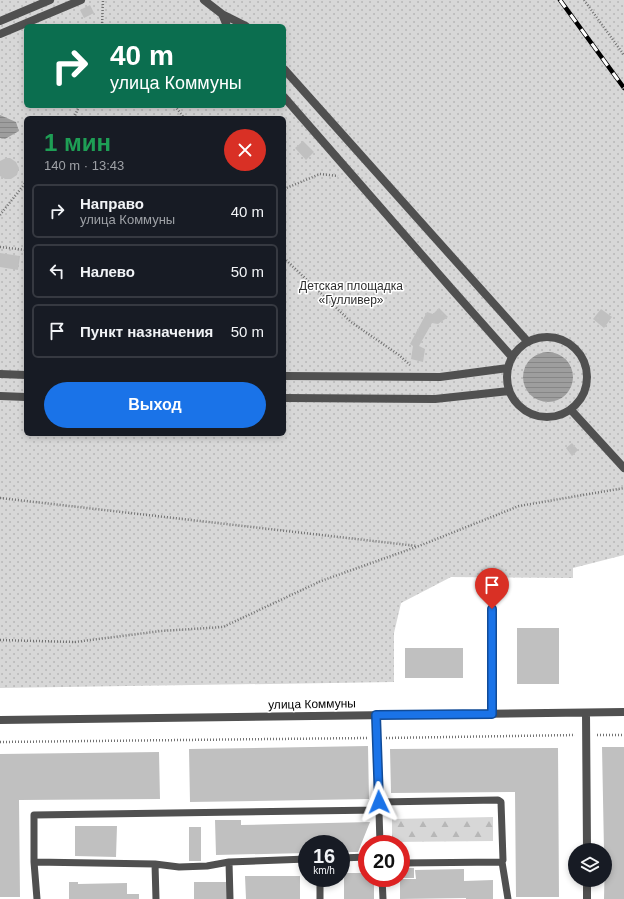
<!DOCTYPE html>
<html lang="ru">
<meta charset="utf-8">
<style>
:root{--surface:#171b24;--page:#242831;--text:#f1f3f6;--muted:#9ea1a6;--line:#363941;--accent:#1a73e8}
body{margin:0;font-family:Helvetica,sans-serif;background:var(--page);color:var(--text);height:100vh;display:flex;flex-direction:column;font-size:15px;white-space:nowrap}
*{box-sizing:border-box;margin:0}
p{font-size:13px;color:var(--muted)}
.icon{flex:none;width:22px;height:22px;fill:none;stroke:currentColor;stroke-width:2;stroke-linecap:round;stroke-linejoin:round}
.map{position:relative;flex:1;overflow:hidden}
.details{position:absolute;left:24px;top:116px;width:262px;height:320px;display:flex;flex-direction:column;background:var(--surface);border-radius:6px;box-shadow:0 2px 6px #0003}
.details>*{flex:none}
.banner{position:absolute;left:24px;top:24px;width:262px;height:84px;border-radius:6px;box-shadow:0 2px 6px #0003;background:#0b6e4f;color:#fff;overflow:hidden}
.controls{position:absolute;left:568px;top:843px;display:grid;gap:8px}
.controls a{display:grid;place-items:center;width:44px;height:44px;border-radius:50%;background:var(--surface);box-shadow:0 2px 6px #0003;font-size:20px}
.speed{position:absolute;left:298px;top:835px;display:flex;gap:8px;font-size:20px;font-weight:700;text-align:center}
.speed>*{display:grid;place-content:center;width:52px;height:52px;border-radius:50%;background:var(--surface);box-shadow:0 2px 6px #0003;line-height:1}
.speed small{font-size:10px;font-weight:400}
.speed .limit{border:6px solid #d22;background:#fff;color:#111}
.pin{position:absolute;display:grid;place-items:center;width:34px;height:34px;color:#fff;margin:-41px -17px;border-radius:50% 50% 50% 0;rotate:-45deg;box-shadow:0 0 4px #0007}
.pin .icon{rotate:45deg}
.me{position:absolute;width:44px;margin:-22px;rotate:358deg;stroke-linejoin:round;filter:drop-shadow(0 0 3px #0008)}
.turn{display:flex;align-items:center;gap:14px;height:84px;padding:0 20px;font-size:18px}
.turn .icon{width:52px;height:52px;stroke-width:2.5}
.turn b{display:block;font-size:28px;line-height:34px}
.round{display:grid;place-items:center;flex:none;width:42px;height:42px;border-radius:21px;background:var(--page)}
.overview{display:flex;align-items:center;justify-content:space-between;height:68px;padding:0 20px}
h1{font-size:24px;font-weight:800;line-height:30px;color:#1e9e55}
.action{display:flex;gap:8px;margin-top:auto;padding:8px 20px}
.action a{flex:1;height:46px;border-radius:24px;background:var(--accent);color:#fff;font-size:16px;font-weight:800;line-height:46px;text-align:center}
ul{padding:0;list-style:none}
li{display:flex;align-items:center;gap:12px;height:54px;margin:0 8px 6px;padding:0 12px;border:2px solid var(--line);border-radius:6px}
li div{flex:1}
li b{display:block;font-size:15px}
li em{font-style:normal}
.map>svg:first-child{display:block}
.forest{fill:url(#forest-firs)}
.park{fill:url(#park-dots);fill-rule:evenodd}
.water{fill:url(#water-rules)}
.building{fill:#c0c0c0}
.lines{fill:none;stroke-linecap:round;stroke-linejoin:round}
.path{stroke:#727272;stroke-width:2.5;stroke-dasharray:1 2;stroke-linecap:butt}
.service{stroke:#505050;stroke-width:7}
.pedestrian{stroke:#505050;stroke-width:8}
.minor{stroke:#505050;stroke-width:8}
.rail-casing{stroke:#000;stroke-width:4.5}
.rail{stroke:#fff;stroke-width:3;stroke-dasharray:9;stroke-linecap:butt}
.route-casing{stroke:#114b97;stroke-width:10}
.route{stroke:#1a73e8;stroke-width:7}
.labels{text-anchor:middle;stroke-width:3;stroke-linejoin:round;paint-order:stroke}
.park-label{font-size:12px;fill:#2e2e2e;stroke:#fff}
.street-label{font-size:12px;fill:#000;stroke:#fff}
</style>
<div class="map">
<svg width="624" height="899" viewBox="0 0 624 899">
<defs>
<pattern id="forest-firs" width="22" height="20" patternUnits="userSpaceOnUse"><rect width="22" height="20" fill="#d7d7d7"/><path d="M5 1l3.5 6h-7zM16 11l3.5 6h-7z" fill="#b7b7b7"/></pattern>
<pattern id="park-dots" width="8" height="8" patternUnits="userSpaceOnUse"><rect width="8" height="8" fill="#d7d7d7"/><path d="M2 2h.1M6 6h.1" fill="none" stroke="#b7b7b7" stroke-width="1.8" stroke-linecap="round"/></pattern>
<pattern id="water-rules" width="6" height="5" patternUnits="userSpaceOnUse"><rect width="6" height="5" fill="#9e9e9e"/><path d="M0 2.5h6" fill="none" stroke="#868686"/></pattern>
</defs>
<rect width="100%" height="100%" fill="#fff"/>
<path class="forest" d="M493,817v24l-101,1v-23z"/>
<path class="park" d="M0,0h624v555l-51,13v10l-122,-1 -50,26 -7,30v49l-394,6zM26,26h258v80h-258zM26,118h258v316h-258z"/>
<path class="water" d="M0,115l16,7 3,9 -14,8 -5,-1z
M523 377a25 25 0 1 1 50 0a25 25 0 1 1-50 0Z"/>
<path class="building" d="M90,5l4,8 -10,5 -4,-8z
M303,141l11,11 -8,8 -11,-12z
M6,158h4l6,4 3,6 -2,7 -6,4h-6l-5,-3v-15z
M0,253l20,3 -2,14 -18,-3z
M439,308l9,9 -10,7 -6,-1 -13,23 6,3 -2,13 -12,-3 2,-13 -3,-2 17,-32 6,2z
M601,309l11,8 -8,11 -11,-9z
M572,443l6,7 -6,6 -6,-8z
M517,628h42v56h-42z
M405,648h58v30h-58z
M368,746l1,53 -179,3 -1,-53z
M602,747h22v152h-20l1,-49h-1z
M558,748l1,149h-43l-1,-105 -124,1 -1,-44z
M159,752l1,47 -141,1 1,97h-20v-143z
M215,820h26v5l129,-3 -12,30h-17v-8h-34v9l-91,2z
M75,826h42l-1,31 -41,-1z
M189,827h12v34h-12z
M401,868h13v10h-13z
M464,869v12l29,-1v19h-27v-1l-66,1v-20h16l-1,-9z
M344,873h23v5h7v21h-30z
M245,876h55v23h-54z
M69,882h9v2l49,-1v11h12v5h-70z
M194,882h34v17h-34z"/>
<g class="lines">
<path class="path" d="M584,0l40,55
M102,26l1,-26
M175,106l9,12
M74,118l5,-12
M284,189l36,-15 18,2
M0,215l26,-33
M0,247l26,3
M284,258l67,64 48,33 11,10
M0,498l417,48
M0,640l75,2 86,-11 62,-4 98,-46 98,-35 100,-40 105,-18
M597,735h27
M386,738l189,-3
M0,742l367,-4"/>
<path class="service" d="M492,714v-105
M376,715l4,129
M379,802l119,-2 3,2 2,58 -1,2 -101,1
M341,858l26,-1
M34,862l121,2 24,3 28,-1 22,-4 78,-3
M229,862l1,37
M502,862l6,37
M155,864l1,35
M320,878v21
M382,878l1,21
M37,899l-3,-37v-47l345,-5"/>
<path class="pedestrian" d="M204,0l18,14 24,12
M222,14l5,12
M0,21l50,-21
M0,34l81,-34
M284,69l244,273
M284,97l165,189 63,71
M507 377a40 40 0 1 1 80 0a40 40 0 1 1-80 0Z
M0,374l26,1
M284,376l156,1 68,-9
M0,396l26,1
M284,398l151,1 74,-8
M571,410l53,58"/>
<path class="minor" d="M586,713l1,137
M0,720l624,-8
M587,880v19"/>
<g class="rail-casing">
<path id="rail" d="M560,0l64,88"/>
</g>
<use href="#rail" class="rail"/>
</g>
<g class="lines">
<g class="route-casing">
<path id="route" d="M379,802l-3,-87 116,-1v-105"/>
</g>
<use href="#route" class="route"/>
</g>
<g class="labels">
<g class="park-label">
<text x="351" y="290">Детская площадка<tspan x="351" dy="14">«Гулливер»</tspan></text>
</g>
<g class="street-label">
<text transform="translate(312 704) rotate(-1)" y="4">улица Коммуны</text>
</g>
</g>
</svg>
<div class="controls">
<a><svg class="icon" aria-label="layers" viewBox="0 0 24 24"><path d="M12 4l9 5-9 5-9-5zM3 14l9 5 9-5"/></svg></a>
</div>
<div class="speed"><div>16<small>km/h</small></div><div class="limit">20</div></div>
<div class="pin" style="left:492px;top:609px;background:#d93025"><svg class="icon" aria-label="arrive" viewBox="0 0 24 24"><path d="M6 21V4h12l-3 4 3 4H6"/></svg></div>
<svg class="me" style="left:379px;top:802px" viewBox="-20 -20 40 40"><path d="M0-17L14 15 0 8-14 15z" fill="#1a73e8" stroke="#fff" stroke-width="4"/></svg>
<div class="banner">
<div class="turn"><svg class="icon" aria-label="right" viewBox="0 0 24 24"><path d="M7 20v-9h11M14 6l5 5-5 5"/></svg><div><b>40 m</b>улица Коммуны</div></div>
</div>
<section class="details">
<div class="overview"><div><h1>1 мин</h1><p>140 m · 13:43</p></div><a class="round" style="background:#d93025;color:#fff"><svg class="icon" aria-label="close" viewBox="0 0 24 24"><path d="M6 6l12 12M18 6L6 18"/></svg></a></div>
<ul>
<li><svg class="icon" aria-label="right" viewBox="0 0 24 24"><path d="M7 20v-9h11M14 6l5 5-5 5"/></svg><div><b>Направо</b><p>улица Коммуны</p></div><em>40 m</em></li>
<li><svg class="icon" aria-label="left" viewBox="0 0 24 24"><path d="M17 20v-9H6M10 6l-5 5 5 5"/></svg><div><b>Налево</b></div><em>50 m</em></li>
<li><svg class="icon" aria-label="arrive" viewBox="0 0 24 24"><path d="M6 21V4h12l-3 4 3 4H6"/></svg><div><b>Пункт назначения</b></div><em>50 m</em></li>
</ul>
<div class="action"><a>Выход</a></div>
</section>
</div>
